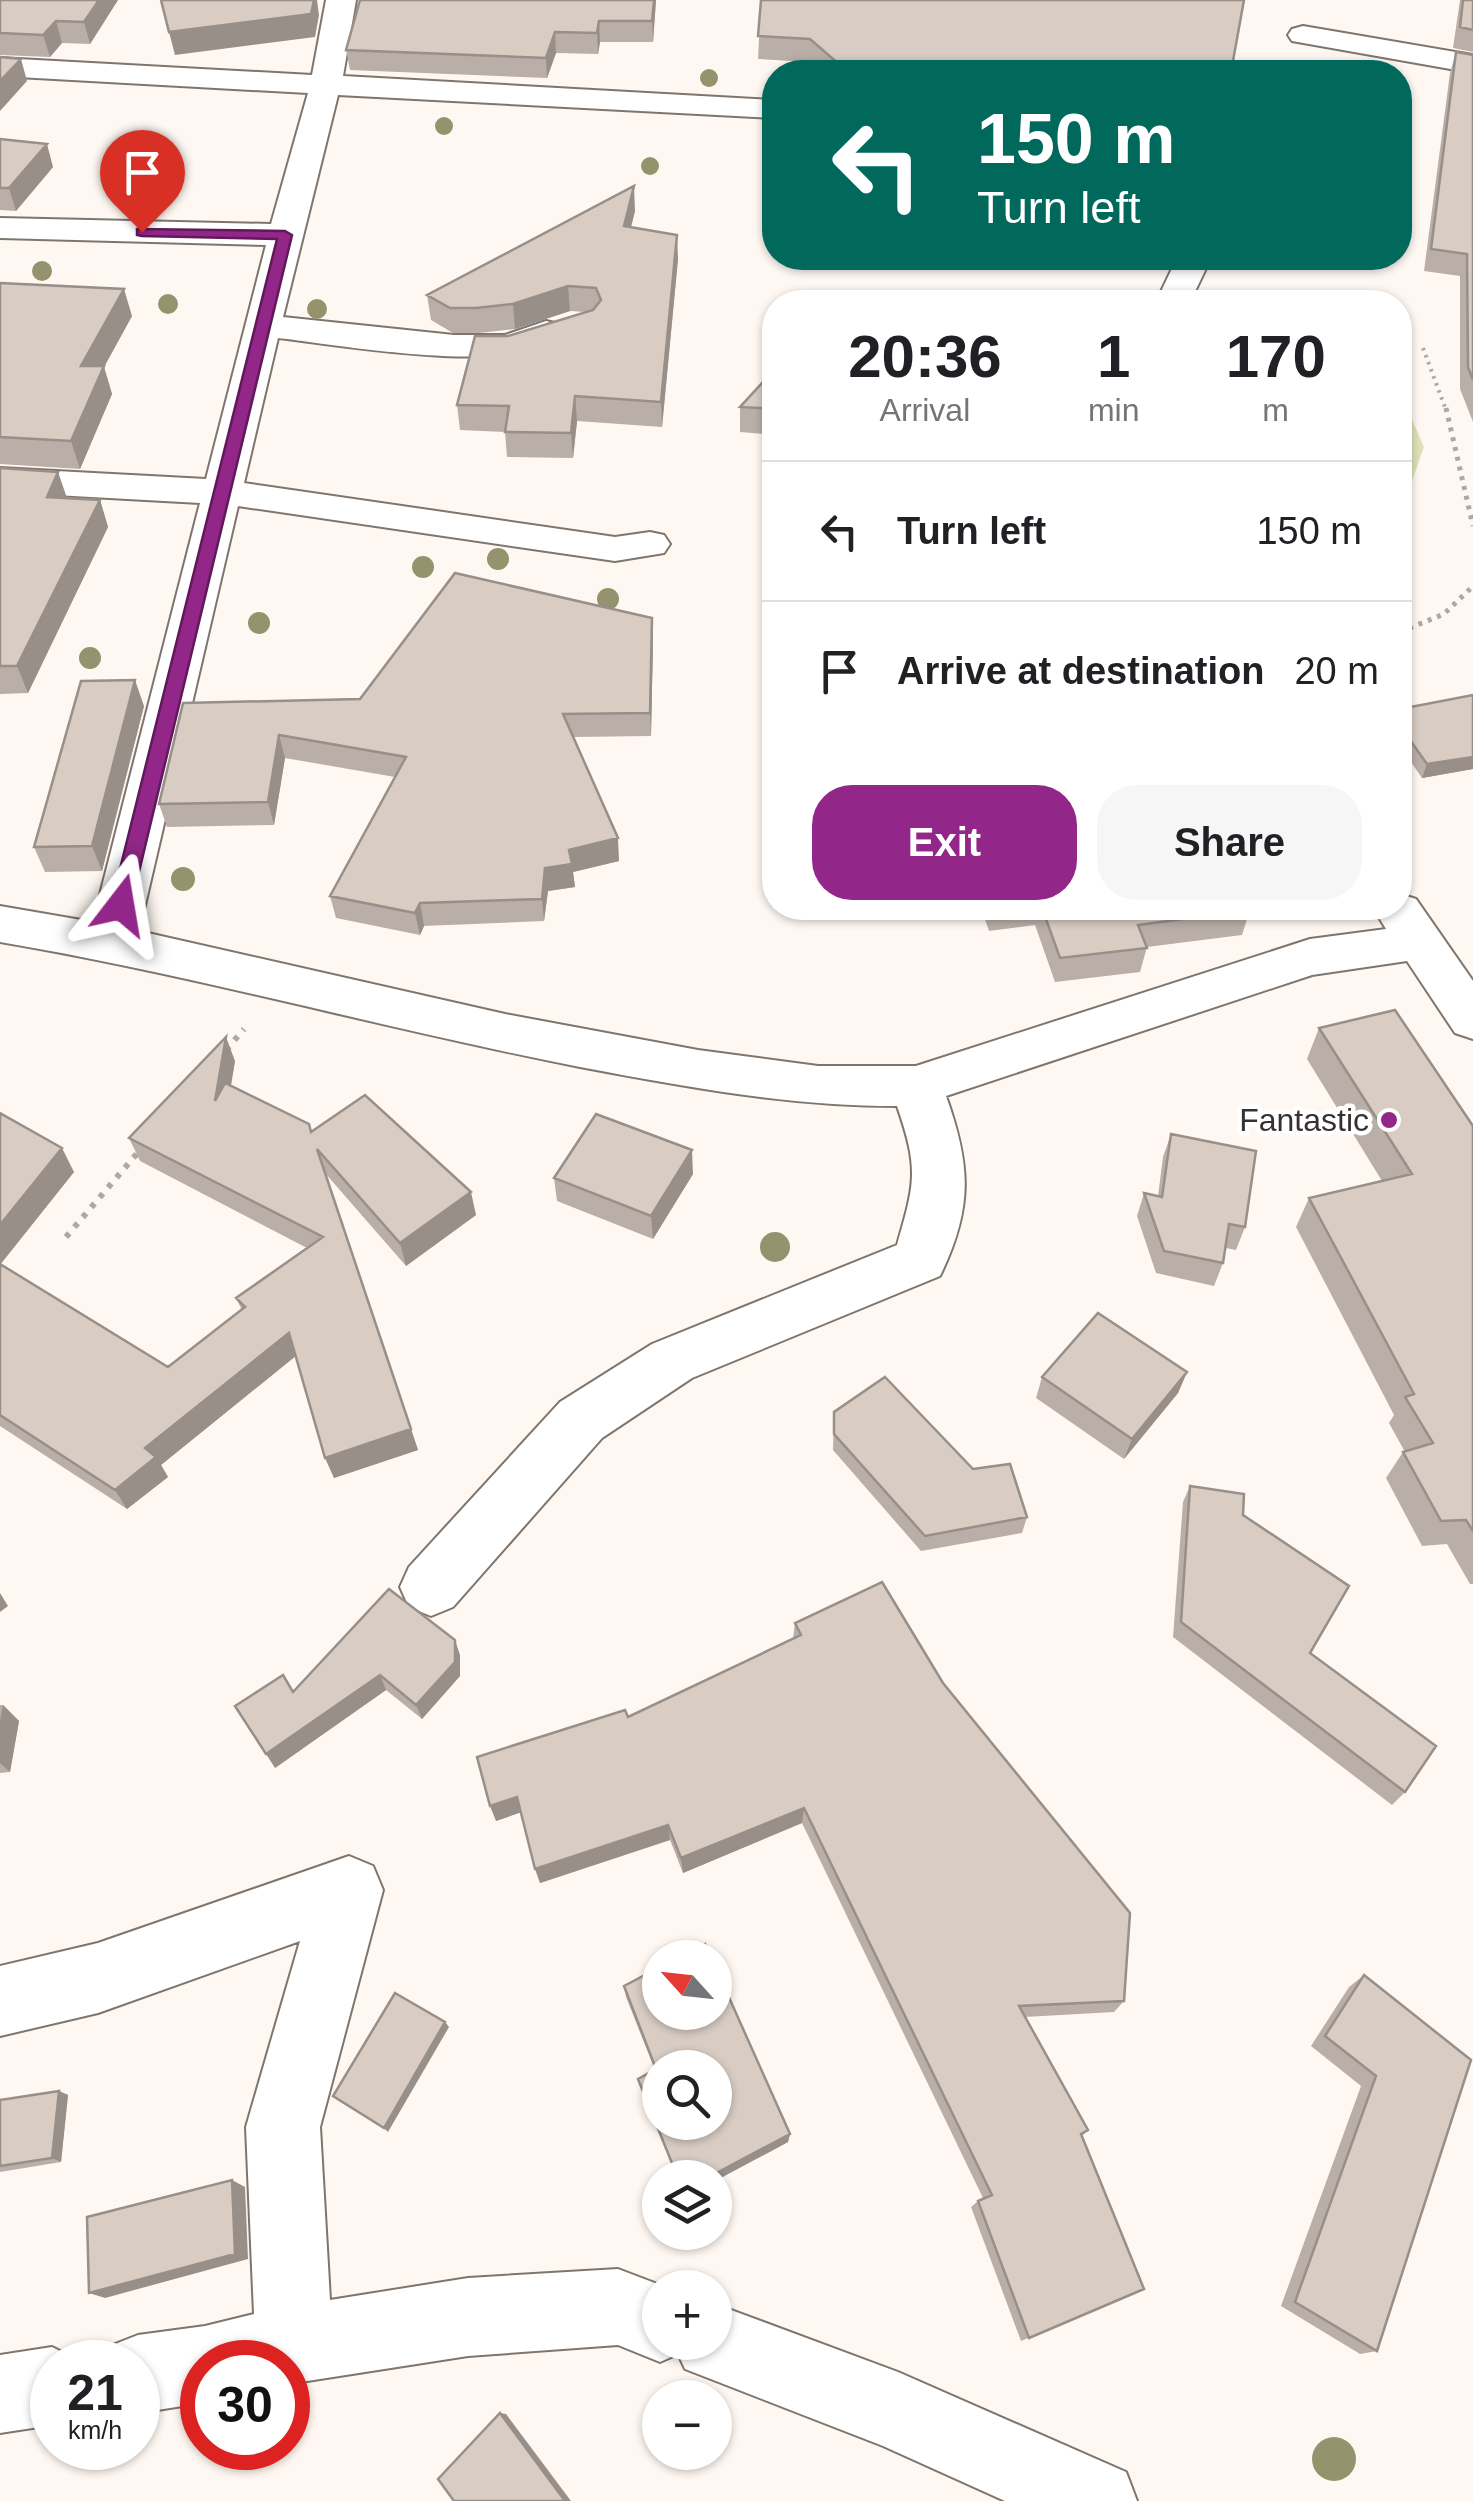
<!DOCTYPE html>
<meta charset="utf-8">
<style>
:root{--surface:#fff;--page:#f6f6f6;--text:#202124;--muted:#757577;--line:#e0e0e0;--accent:#932789}
body{margin:0;font-family:Arial,sans-serif;background:var(--page);color:var(--text);height:100vh;display:flex;flex-direction:column;font-size:38px;white-space:nowrap}
*{box-sizing:border-box;margin:0}
p{font-size:32px;color:var(--muted)}
.icon{flex:none;width:55px;height:55px;fill:none;stroke:currentColor;stroke-width:2;stroke-linecap:round;stroke-linejoin:round}
.map{position:relative;flex:1;overflow:hidden}
.drawer{position:absolute;left:762px;top:290px;width:650px;height:630px;display:flex;flex-direction:column;background:var(--surface);border-radius:40px;box-shadow:0 2px 8px #0004}
.drawer>*{flex:none}
.top-card{position:absolute;left:762px;top:60px;width:650px;height:210px;border-radius:40px;box-shadow:0 2px 8px #0004;background:#00695c;color:#fff;overflow:hidden}
.needle{width:65px;rotate:297deg}
.tools{position:absolute;left:642px;top:1940px;display:grid;gap:20px}
.tools a{display:grid;place-items:center;width:90px;height:90px;border-radius:50%;background:var(--surface);box-shadow:0 2px 8px #0004;font-size:50px}
.speed{position:absolute;left:30px;top:2340px;display:flex;gap:20px;font-size:50px;font-weight:700;text-align:center}
.speed>*{display:grid;place-content:center;width:130px;height:130px;border-radius:50%;background:var(--surface);box-shadow:0 2px 8px #0004;line-height:1}
.speed small{font-size:25px;font-weight:400}
.speed .limit{border:15px solid #d22;background:#fff;color:#111}
.pin{position:absolute;display:grid;place-items:center;width:85px;height:85px;color:#fff;margin:-102px -42px;border-radius:50% 50% 50% 0;rotate:-45deg;box-shadow:0 0 10px #0007}
.pin .icon{rotate:45deg}
.me{position:absolute;width:110px;margin:-55px;rotate:14deg;stroke-linejoin:round;filter:drop-shadow(0 0 8px #0008)}
.turn{display:flex;align-items:center;gap:35px;height:210px;padding:0 50px;font-size:45px}
.turn .icon{width:130px;height:130px;stroke-width:2.5}
.turn b{display:block;font-size:70px;line-height:85px}
.eta{display:flex;justify-content:space-evenly;align-items:center;height:170px;text-align:center}
.eta b{font-size:60px;font-weight:700;line-height:70px}
.button{display:flex;gap:20px;margin-top:auto;padding:20px 50px}
.button a{flex:1;height:115px;border-radius:40px;background:var(--accent);color:#fff;font-size:40px;font-weight:700;line-height:115px;text-align:center}
.button a+a{background:var(--page);color:var(--text)}
ul{padding:0;list-style:none}
li{display:flex;align-items:center;gap:30px;height:140px;padding:0 50px;border-top:2px solid var(--line)}
li div{flex:1}
li b{display:block;font-size:38px}
li em{font-style:normal}
.map>svg:first-child{display:block}
.green{fill:#dee2ba}
.lines{fill:none;stroke-linecap:round;stroke-linejoin:round}
.minor-casing{stroke:#7f756c;stroke-width:4}
.path-far2{stroke:#aea7a3;stroke-width:4;stroke-dasharray:2.5 5;stroke-linecap:butt}
.path-far1{stroke:#aea7a3;stroke-width:5;stroke-dasharray:4 6;stroke-linecap:butt}
.path{stroke:#aea7a3;stroke-width:6;stroke-dasharray:5 8;stroke-linecap:butt}
.minor{fill:#fff;fill-rule:evenodd}
.tree{fill:#95936d}
.wall{fill:#baafa8}
.shaded-wall{fill:#978f88}
.building{fill:#d8ccc3;stroke:#978f88;stroke-width:2.5;fill-rule:evenodd}
.route{fill:#932789;stroke:#601959;stroke-width:2.5}
.poi-dot{fill:#932789;stroke:#fff;stroke-width:4}
.labels{text-anchor:middle;stroke-width:9;stroke-linejoin:round;paint-order:stroke}
.poi-label{font-size:32px;fill:#37322f;stroke:#fff;text-anchor:end}
</style>
<div class="map">
<svg width="1473" height="2501" viewBox="0 0 1473 2501">
<rect width="100%" height="100%" fill="#fff8f2"/>
<path class="green" d="M1400,392l24,55 -16,45 -8,3z"/>
<g class="lines">
<g class="minor-casing">
<path id="minor" d="M326,0h30l-13,76 432,24v18l-437,-23 -55,222 171,18h51l41,-14 13,3 5,8c-33,48 -230,12 -286,6l-34,145 371,54 35,-5 14,3 6,9 -6,9 -49,8 -377,-55 -99,425 366,83 193,36 120,16h98l394,-127 76,-10 -11,-18 2,-3h23v-14l16,5 57,82v58l-18,-6 -48,-72 -95,14 -366,121c25,70 27,112 -6,180l-248,102 -90,60 -149,169 -22,9 -22,-9 -9,-20 9,-20 151,-165 92,-58 245,-99c18,-62 22,-76 0,-139 -108,0 -211,-19 -317,-39 -194,-38 -385,-92 -580,-125v-36l93,16 107,-419 -200,-11v-24l206,11 60,-234 -266,-7v-20l271,6 37,-131 -308,-17v-18l312,17z
M1303,26l170,29v18l-181,-32 -4,-6 4,-6z
M1177,258h34l-21,44h-34z
M349,1856l24,10 10,24 -63,237 10,173 138,-22 150,-9 50,19h-8v54h55v-38l183,68 228,100 11,29h-132l-122,-55 -198,-77 -7,-15 -18,8 -42,-17 -150,11 -180,28v-22h-86v41l-64,10v-51h-34l6,-16 28,-11 67,-9 49,-12 -8,-187 54,-186 -202,72 -98,23v-70l98,-23z
M52,2347l30,15h-30v63l-52,8v-78z"/>
</g>
<path class="path-far2" d="M1423,348l23,62"/>
<path class="path-far1" d="M1446,408l27,118
M1400,632l44,-18 29,-28"/>
<path class="path" d="M226,1050l18,-21
M66,1237l74,-87"/>
<use href="#minor" class="minor"/>
</g>
<g class="tree">
<circle cx="709" cy="78" r="9"/>
<circle cx="444" cy="126" r="9"/>
<circle cx="650" cy="166" r="9"/>
<circle cx="42" cy="271" r="10"/>
<circle cx="168" cy="304" r="10"/>
<circle cx="317" cy="309" r="10"/>
<circle cx="498" cy="559" r="11"/>
<circle cx="423" cy="567" r="11"/>
<circle cx="608" cy="599" r="11"/>
<circle cx="259" cy="623" r="11"/>
<circle cx="90" cy="658" r="11"/>
<circle cx="183" cy="879" r="12"/>
<circle cx="775" cy="1247" r="15"/>
<circle cx="1334" cy="2459" r="22"/>
</g>
<path class="wall" d="M0,0h118l-28,44 -28,-1 -12,14 -50,-2z
M360,0h296l-3,42h-53l-2,12 -42,-1 -9,25 -197,-8 -4,-20z
M761,0l470,72h-410l-12,-10 -51,-3z
M1460,0h13v52l-20,-4z
M1456,52l17,3v367l-13,-33v-113l-36,-5 26,-198z
M0,139l53,28 -37,44 -16,-1z
M635,211l-4,16 47,32 -16,168 -85,-6 -4,37 -66,-1 -2,-25 -45,-2 -3,-25 51,-69 77,-24 -15,-1 -55,18 -36,4h-26l-22,-13 -4,-25z
M886,258h43l-8,9z
M0,283l132,33 -28,51 8,27 -32,75 -80,-5z
M775,369v66l-35,-3v-25z
M0,468l58,4 9,26 33,2 8,27 -80,166 -28,1z
M653,641l-2,95 -78,1 46,124 -46,11 2,15 -27,4 -4,30 -120,5 -4,9 -84,-17 -6,-22 65,-119 -110,-19 -11,67 -107,2 -8,-23 24,-101 177,-4z
M1473,695v74l-51,9 -22,-32v-37z
M144,706l-42,165 -57,1 -11,-25z
M981,908h268l1,2 -8,25 -95,12 -7,25 -85,10 -20,-57 -46,6z
M1319,1028l154,98v458h-3l-23,-40 -25,2 -36,-68 17,-26h2l-16,-29 5,-8 -98,-188 13,-29 73,-17 -75,-122z
M235,1061l-4,25 80,46 165,83 -70,51 -81,-93 93,277 -84,28 -38,-122 -135,109 7,12 -41,32 -127,-83v-313l74,59 -74,92 168,103 74,-57 -6,-12 71,-50 -167,-87 -11,-23z
M1171,1134l74,93 -9,23 -10,-2 -3,15 -9,23 -58,-13 -19,-57 7,-23 14,3 5,-39z
M693,1174l-40,65 -96,-38 -3,-23z
M1187,1372l-9,21 -54,66 -88,-61 6,-21z
M834,1412l139,57 54,48 -5,16 -101,18 -88,-101z
M1190,1486l53,29 67,138 95,139 -13,13 -219,-168 10,-135z
M795,1623l329,378 -10,11 -89,5 63,113 -6,6 62,153 -123,52 -50,-134 7,-6 5,-3 -181,-375 -119,50 -13,-33 -130,43 -19,-71 -25,9 132,-104 165,-79z
M460,1655v21l-38,43 -36,-29 -111,78 18,-76z
M0,1705h3l16,16 -9,51 -10,1z
M1364,1975l107,85 -94,291 -17,3 -79,-48 80,-220 -50,-40 38,-59z
M624,1986l166,148 -2,8 -73,39v-3h-38l-36,-90 -3,-9 17,-9 -29,-73z
M59,2091l9,4 -7,67 -61,10v-72z"/>
<path class="shaded-wall" d="M99,0h19l-28,44 -6,-22z
M314,0h3l2,15 -4,22 -140,18 -6,-23z
M654,0h2l-3,42 -1,-21z
M56,21l6,22 -12,14 -7,-22z
M599,21l1,21 -2,12 -1,-21z
M555,32l1,21 -9,25 -1,-20z
M21,59l6,22 -27,30v-30z
M47,144l6,23 -37,44 -7,-23z
M634,186l1,25 -10,40 -1,-25z
M677,235l1,24 -16,168 -1,-25z
M922,258h7l-8,9z
M568,286l2,25 -55,18 -2,-25z
M124,289l8,27 -28,51 8,27 -32,75 -9,-28 10,-75z
M575,396l2,25 -4,37 -2,-25z
M58,472l9,27 -20,-2z
M100,500l8,27 -80,166 -11,-27z
M652,618l1,23 -2,95 -1,-23z
M135,680l9,26 -42,165 -10,-25z
M279,735l6,23 -11,67 -6,-23z
M1473,757v12l-51,9 5,-14z
M618,838l1,23 -46,11 2,15 -27,4 -4,30 -2,-22 3,-31 24,-18z
M420,903l4,23 -4,9 -5,-22z
M226,1037l9,24 -11,63 -9,-23z
M62,1148l12,24 -74,93v-40z
M692,1150l1,24 -40,65 -2,-23z
M471,1192l5,23 -70,51 -6,-23z
M289,1333l9,21 -137,111 7,12 -41,32 -12,-19 30,-42z
M1187,1372l-9,21 -54,66 8,-20z
M411,1429l7,21 -84,28 -9,-20z
M0,1593l8,13 -8,6z
M455,1640l5,15v21l-38,43 -6,-14z
M380,1675l6,15 -111,78 -9,-14z
M3,1705l16,16 -9,51 -10,-9v-42z
M517,1797l5,15 -26,9 -6,-15z
M804,1808l-2,15 -119,50 -2,-15z
M668,1825l2,15 -130,43 -5,-14z
M445,2022l4,5 -61,105 -4,-4z
M59,2091l9,4 -7,67 -9,-4z
M790,2134l-2,8 -73,39v-3h-8z
M232,2180l13,7 3,72 -143,39 -16,-5z
M500,2413l6,1 65,87h-6z"/>
<path class="building" d="M0,0h99l-15,22 -28,-1 -13,14 -43,-2z
M161,0h153l-3,14 -142,18z
M360,0h294l-2,21h-53l-2,12 -42,-1 -9,26 -200,-8z
M761,0h483l-13,72h-383l-38,-33 -52,-3z
M1463,0h10v30l-13,-3z
M1456,52l17,3v325l-5,-13 -1,-113 -36,-5z
M0,57l21,2 -21,22z
M0,139l47,5 -38,44h-9z
M634,186l-10,40 53,9 -16,167 -86,-6 -4,37 -66,-1 4,-26 -52,-1 18,-69h33l85,-26 8,-10 -5,-12 -28,-2 -55,18 -37,4h-26l-23,-13z
M0,283l124,6 -43,77h23l-33,75 -71,-4z
M1120,297l-5,5h-100z
M775,369v40l-35,-2z
M0,468l58,4 -11,25 53,3 -83,166h-17z
M455,573l197,45 -2,95 -87,1 55,124 -49,12 3,14 -27,4 -3,31 -122,4 -5,10 -85,-17 76,-139 -127,-22 -11,67 -109,2 24,-101 177,-4z
M135,680l-43,166 -58,1 47,-166z
M1473,695v62l-46,7 -27,-38v-17z
M1042,908h207l1,2 -112,15 9,23 -87,10z
M1395,1010l78,116v405l-7,-11 -25,1 -38,-69 30,-9 -28,-46 9,-3 -105,-196 103,-24 -93,-146z
M226,1037l-11,64 10,-18 84,41 2,8 54,-37 106,97 -71,51 -83,-94 94,280 -86,29 -36,-125 -144,115 11,9 -41,33 -115,-75v-151l168,103 77,-60 -9,-9 87,-61 -194,-99z
M0,1113l62,35 -62,77z
M596,1114l96,36 -41,66 -97,-38z
M1171,1134l85,17 -11,76 -16,-3 -6,39 -59,-12 -20,-58 18,4z
M1098,1313l89,59 -55,67 -90,-62z
M885,1377l88,92 37,-5 17,53 -102,19 -91,-102v-22z
M1190,1486l54,8 -1,21 106,71 -39,67 126,93 -31,46 -224,-170z
M882,1582l61,101 187,230 -6,88 -105,5 69,124 -7,4 63,155 -115,49 -51,-137 14,-6 -188,-387 -123,50 -13,-33 -133,44 -18,-72 -27,9 -13,-49 148,-47 3,7 173,-82 -6,-12z
M389,1589l66,51v22l-39,43 -36,-30 -114,79 -31,-48 48,-31 10,17z
M705,1944l6,14h-32z
M715,1966l75,168 -83,44h-29l-40,-99 18,-10 -32,-83 36,-19v45h55zM660,2068h55v54h-55z
M1364,1975l107,85 -94,291 -82,-49 81,-226 -51,-40z
M395,1993l50,29 -61,106 -51,-32z
M59,2091l-7,67 -52,8v-66z
M232,2180l3,74 -146,39 -2,-76z
M500,2413l65,88h-111l-16,-22z"/>
<path class="route" d="M137,229l148,2 7,4 -161,670 -10,7 -10,-7 166,-666 -135,-3 -5,-1z"/>
<circle class="poi-dot" cx="1389" cy="1120" r="10"/>
<g class="labels">
<g class="poi-label">
<text x="1369" y="1131">Fantastic</text>
</g>
</g>
</svg>
<div class="tools">
<a><svg class="needle" viewBox="-14 -14 28 28"><path d="M0-13l5 13h-10z" fill="#e53935"/><path d="M0 13l5-13h-10z" fill="#757577"/></svg></a>
<a><svg class="icon" aria-label="search" viewBox="0 0 24 24"><circle cx="10" cy="10" r="6"/><path d="M15 15l6 6"/></svg></a>
<a><svg class="icon" aria-label="layers" viewBox="0 0 24 24"><path d="M12 4l9 5-9 5-9-5zM3 14l9 5 9-5"/></svg></a>
<a>+</a>
<a>−</a>
</div>
<div class="speed"><div>21<small>km/h</small></div><div class="limit">30</div></div>
<div class="pin" style="left:142px;top:232px;background:#d93025"><svg class="icon" aria-label="arrive" viewBox="0 0 24 24"><path d="M6 21V4h12l-3 4 3 4H6"/></svg></div>
<svg class="me" style="left:121px;top:905px" viewBox="-20 -20 40 40"><path d="M0-17L14 15 0 8-14 15z" fill="#932789" stroke="#fff" stroke-width="4"/></svg>
<div class="top-card">
<div class="turn"><svg class="icon" aria-label="left" viewBox="0 0 24 24"><path d="M17 20v-9H6M10 6l-5 5 5 5"/></svg><div><b>150 m</b>Turn left</div></div>
</div>
<section class="drawer">
<div class="eta">
<div><b>20:36</b><p>Arrival</p></div>
<div><b>1</b><p>min</p></div>
<div><b>170</b><p>m</p></div>
</div>
<ul>
<li><svg class="icon" aria-label="left" viewBox="0 0 24 24"><path d="M17 20v-9H6M10 6l-5 5 5 5"/></svg><div><b>Turn left</b></div><em>150 m</em></li>
<li><svg class="icon" aria-label="arrive" viewBox="0 0 24 24"><path d="M6 21V4h12l-3 4 3 4H6"/></svg><div><b>Arrive at destination</b></div><em>20 m</em></li>
</ul>
<div class="button"><a>Exit</a><a>Share</a></div>
</section>
</div>
